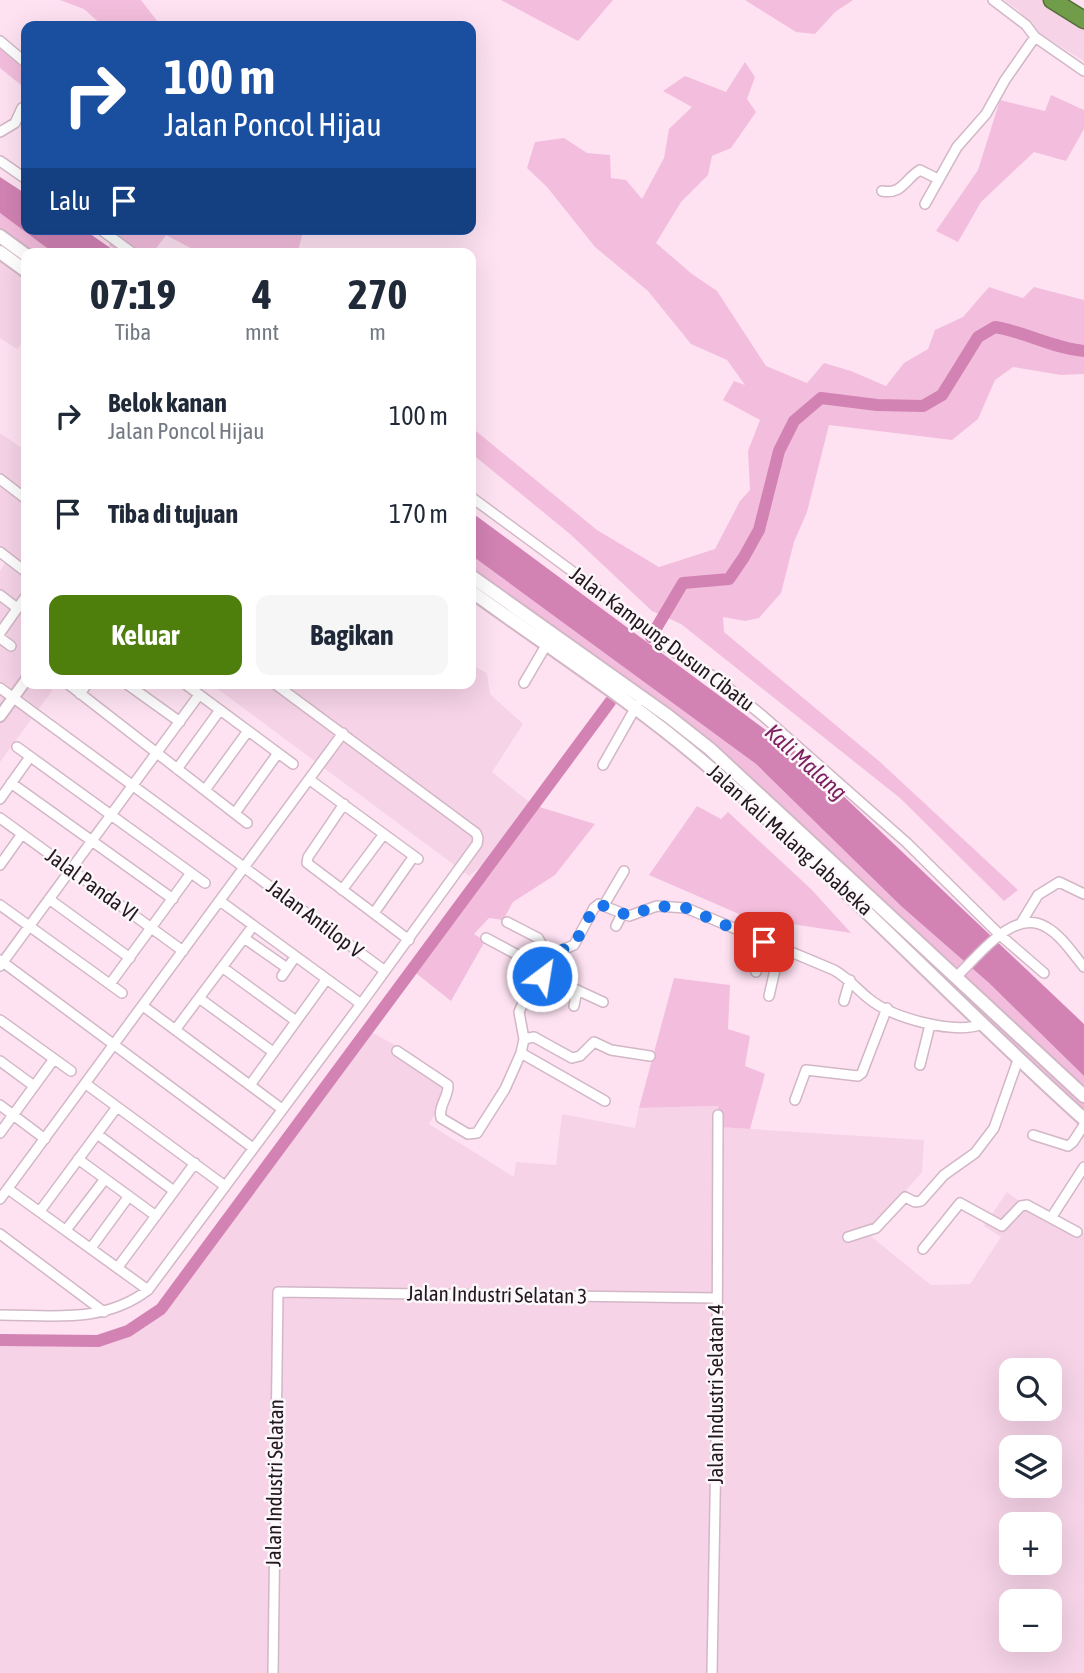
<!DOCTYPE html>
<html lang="id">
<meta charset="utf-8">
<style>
:root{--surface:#fff;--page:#f6f6f7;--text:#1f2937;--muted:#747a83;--accent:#4e7f0d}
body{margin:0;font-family:"Asap Condensed",sans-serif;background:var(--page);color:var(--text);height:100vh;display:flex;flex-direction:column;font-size:26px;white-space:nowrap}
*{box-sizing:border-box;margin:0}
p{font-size:23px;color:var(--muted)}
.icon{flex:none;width:38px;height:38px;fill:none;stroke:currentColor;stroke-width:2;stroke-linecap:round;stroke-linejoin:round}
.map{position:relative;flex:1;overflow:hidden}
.drawer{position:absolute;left:21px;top:248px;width:455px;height:441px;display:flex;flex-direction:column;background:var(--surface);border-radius:14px;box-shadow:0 7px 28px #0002}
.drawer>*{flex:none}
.guide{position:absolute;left:21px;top:21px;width:455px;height:214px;border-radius:14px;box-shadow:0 7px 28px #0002;background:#1a4fa0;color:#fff;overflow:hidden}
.controls{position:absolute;left:999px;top:1358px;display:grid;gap:14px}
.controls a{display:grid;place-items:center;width:63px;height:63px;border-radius:14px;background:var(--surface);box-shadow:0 7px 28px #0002;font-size:35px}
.pin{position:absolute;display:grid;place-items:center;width:60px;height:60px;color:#fff;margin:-30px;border-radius:14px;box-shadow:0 4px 10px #0006}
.me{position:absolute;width:77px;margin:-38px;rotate:31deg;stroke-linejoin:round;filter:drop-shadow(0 0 5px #0008)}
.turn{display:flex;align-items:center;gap:24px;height:147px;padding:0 28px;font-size:32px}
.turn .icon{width:91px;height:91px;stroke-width:2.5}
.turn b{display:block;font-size:49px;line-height:60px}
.then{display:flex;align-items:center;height:66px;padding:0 28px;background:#0003;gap:14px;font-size:26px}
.eta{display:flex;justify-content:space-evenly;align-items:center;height:119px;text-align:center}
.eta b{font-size:42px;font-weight:700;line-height:49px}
.button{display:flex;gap:14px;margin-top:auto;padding:14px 28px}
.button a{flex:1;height:80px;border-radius:14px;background:var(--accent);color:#fff;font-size:28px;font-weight:700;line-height:80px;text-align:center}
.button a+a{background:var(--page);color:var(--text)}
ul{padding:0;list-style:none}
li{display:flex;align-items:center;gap:21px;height:98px;padding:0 28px}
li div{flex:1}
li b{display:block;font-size:26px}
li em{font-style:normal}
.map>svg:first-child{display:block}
.built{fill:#f6d3e7;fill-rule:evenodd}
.green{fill:#f3bedd}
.water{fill:#d283b4}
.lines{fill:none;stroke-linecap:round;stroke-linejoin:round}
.river{stroke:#d283b4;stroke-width:12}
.minor-casing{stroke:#d2b7c6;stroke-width:12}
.tertiary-casing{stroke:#d2b7c6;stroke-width:14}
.secondary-casing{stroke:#d2b7c6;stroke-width:16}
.motorway-casing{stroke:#556d3a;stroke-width:19}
.minor{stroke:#fff;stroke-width:9}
.tertiary{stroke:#fff;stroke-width:10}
.secondary{stroke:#fff;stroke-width:12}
.motorway{stroke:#719c49;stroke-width:16}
.route{stroke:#1a73e8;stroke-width:12;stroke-dasharray:0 21.6}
.labels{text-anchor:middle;stroke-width:5;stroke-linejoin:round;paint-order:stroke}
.street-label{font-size:21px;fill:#21171d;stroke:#fcf7fa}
.water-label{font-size:23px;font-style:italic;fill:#7e2161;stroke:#fcf7fa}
</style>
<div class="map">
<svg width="1084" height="1673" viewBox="0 0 1084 1673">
<rect width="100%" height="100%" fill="#fee2f2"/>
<path class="built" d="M1004,0h38l42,26v35l-47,-29 -19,-22z
M0,252l26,19v66l-9,12 -17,-11z
M0,433l26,18v233h31l-57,78v-191l9,-14 -9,-8z
M471,665l16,8 3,21 33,30 -31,48 41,33 -35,48 -29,23 -258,-192h260z
M367,1030l47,25 39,30 -24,39 85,53 2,-15 40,3 6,-51 73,14 4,-20 79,-2 2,21 204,13 -2,32 -54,62 63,51 39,-1 31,-47 -17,-11 23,-34 44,33 7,-7 26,16v439h-1084v-334l98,2 30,-10 24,-16 13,-11zM1012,1370h38v39h-38zM1012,1447h38v39h-38zM1012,1524h38v39h-38zM1012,1601h38v39h-38z"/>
<path class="green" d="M60,0h81l20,26h-58l-19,-17z
M501,0h112l-35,41z
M745,0h108l-18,12 -20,22 -19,-2z
M0,46l26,21v22l-26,-21z
M745,62l10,15 -8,22 9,13 -25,36 -19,8 -4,19 -27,27 -25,41 36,31 25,17 49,75 41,17 17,-20 27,8 35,15 18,-23 24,-14 7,-19 28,-13 26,-30 34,11 11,-11 50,13v74l-23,1 -48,-8 -18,13 -17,39 -26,21 -123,-15 -22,87 -13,30 -13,51 -22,25 -14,3 -22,-4 1,15 155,129 139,129 -14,11 -104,-103 -219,-174 -29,-13 -82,-77 -99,-81v-26l126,103 62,37 56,-18 25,-48 10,-11 -2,-39 12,-31 -37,-20 11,-19 11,4 -18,-25 -36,-16 -43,-53 -53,-44 -48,-60 -20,-19 8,-26 29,-4 23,15 23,2 1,23 15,2 16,19 22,-41 5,-29 23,-22 -29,-16 22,-15 41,16z
M1051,95l33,15v19l-18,32 -32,-9 -53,50 -23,40 -22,-11 42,-61 22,-70 45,11z
M0,213l55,41h-29v16l-26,-18z
M114,229h119l9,6 3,-6h59l-7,25h-95l-36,-19 -14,19h-26l-17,-8z
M471,555l285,209 145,142 88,77 95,93v43l-383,-359 -230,-169z
M533,805l62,19 -40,51 -42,27 -10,18 -14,-2 -15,16 11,7 -34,60 -39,-31z
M697,806l24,13 7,-7 84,78 39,43 -105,-16 -97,-42z
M674,978l56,7 -2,44 22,7 -5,30 20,8 -15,55 -31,-2 -1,-21 -79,2z"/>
<path class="water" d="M0,177l26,17v35h57l36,25h-64l-55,-41z
M471,512l330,244 283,268v52l-95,-93 -88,-77 -145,-142 -285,-209z"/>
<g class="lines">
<path class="river" d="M651,637l32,-54 46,-4 15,-22 15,-27 20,-79 15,-30 27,-23 56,7 46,1 19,-11 36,-58 17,-10c31,5 57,21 89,24
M0,1340l98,1 30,-10 33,-22 449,-607"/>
<g class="minor-casing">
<path id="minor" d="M993,0l33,25 9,12 49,34
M0,41l26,22
M0,132l15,-9 7,-15
M0,161l26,18
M882,191c20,4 23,-12 38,-21l18,9
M925,204l32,-57 29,-33 19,-34 30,-43
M100,229l34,25
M0,479l26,20
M471,497l128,94 67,56 50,31 47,38 144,127 93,92 44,38
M0,552l26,20
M0,595l17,13
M0,633l26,-37
M0,638l11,8
M524,683l24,-41
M68,684l179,139
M127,684l53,38
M185,684l108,80
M0,688l385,283
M80,694l7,-10
M17,747l188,136
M603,765l34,-60
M177,769l43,-59
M310,780l108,79
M11,783l162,116
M205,790l43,-59
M0,799l30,-42
M344,804l-36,53 -1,6 102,77
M235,813l43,-60
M0,818l183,133
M0,865l22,-31
M342,890l42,-56
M49,899l81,59
M220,901l141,103
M0,905l122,88
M604,905l20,-34
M374,913l40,-57
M507,922l31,16 10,18
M1021,923l17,-28 21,-13 25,12
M616,926l6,-12
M244,938l43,30
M486,938l54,29
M0,960l253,188
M0,966l199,-271
M222,967l74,54
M756,972l8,-30
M537,974l40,16 -3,16
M282,976l13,-19
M956,977c21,-19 57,-70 90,-50 15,8 27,27 38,40
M110,984l81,-111
M577,990l26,12
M769,996l11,-48
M199,998l74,54
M844,1001l6,-21
M143,1006l139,103
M0,1020l71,51
M175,1030l78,-104
M524,1039l10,-2 38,21 8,-2 14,-14 17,8 39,6
M397,1051l51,34c1,11 -10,21 -7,33l27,16 9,-1 28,-44 16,-36 3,-14 -5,-27 14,-32 15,-24 26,-11 20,-37 5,-4 30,12 28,-10 29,2 148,62c14,8 22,18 34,28 24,20 86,37 115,26
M521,1053l84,48
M0,1061l34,25
M920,1065l10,-40
M86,1084l139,102
M250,1085l76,-105
M795,1100l11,-30 52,6 4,-3 25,-65
M0,1105l45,34
M0,1133l54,-74
M97,1134l77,57
M1033,1135l35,11 5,-4 11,-17
M78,1159l78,57
M8,1189l140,101
M0,1199l343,-466
M40,1211l77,-104
M1051,1218l33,-51
M66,1230l39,-51
M0,1234l104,78
M848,1237l28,-9 29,-31 10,5 6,-1 23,-26 31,-22 19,-25 24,-68
M91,1248l38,-52
M923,1249l37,-46 42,23 19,-20 6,-1 50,27
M118,1267l77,-104
M0,1315c53,0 103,9 148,-25l213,-286 116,-160 1,-6 -2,-5 -201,-149
M273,1673l5,-381 438,6
M712,1673l5,-283 1,-275"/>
</g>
<g class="tertiary-casing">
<path id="tertiary" d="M0,716l26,-36"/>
</g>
<g class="secondary-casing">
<path id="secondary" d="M0,236l26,19
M0,252l26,19
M471,576l197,140 42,33 374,347
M471,591c77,56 158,108 230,169 134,114 253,242 383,359"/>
</g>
<g class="motorway-casing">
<path id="motorway" d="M1052,0l32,20"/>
</g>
<use href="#minor" class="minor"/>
<use href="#tertiary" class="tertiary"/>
<use href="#secondary" class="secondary"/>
<use href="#motorway" class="motorway"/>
</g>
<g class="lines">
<path class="route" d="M542,976l-5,-2 11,-18 26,-11 20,-37 5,-4 30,12 27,-10 30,2 78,34"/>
</g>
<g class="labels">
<g class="street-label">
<text transform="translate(662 639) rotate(37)" y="7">Jalan Kampung Dusun Cibatu</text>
<text transform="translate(790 840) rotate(42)" y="7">Jalan Kali Malang Jababeka</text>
<text transform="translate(92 885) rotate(36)" y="7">Jalal Panda VI</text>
<text transform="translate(315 919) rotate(37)" y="7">Jalan Antilop V</text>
<text transform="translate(497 1295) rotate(1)" y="7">Jalan Industri Selatan 3</text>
<text transform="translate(716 1394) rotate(-90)" y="7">Jalan Industri Selatan 4</text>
<text transform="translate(275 1483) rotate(-89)" y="7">Jalan Industri Selatan</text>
</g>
<g class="water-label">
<text transform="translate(806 762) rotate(42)" y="8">Kali Malang</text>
</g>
</g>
</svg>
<div class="controls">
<a><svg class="icon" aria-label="search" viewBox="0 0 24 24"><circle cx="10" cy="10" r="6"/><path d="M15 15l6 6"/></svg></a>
<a><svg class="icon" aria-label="layers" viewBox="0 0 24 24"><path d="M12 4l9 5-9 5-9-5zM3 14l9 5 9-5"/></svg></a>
<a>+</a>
<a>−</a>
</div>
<div class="pin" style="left:764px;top:942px;background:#d93025"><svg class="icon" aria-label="arrive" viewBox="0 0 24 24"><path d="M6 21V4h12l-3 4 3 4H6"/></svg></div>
<svg class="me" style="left:542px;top:976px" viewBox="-20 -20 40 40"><circle r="17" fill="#1a73e8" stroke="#fff" stroke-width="3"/><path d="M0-11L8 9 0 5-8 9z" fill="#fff"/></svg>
<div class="guide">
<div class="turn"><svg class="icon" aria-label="right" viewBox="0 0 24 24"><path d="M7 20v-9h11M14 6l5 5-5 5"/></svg><div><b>100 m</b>Jalan Poncol Hijau</div></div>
<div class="then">Lalu<svg class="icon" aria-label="arrive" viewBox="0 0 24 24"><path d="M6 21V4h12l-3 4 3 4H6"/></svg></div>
</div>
<section class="drawer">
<div class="eta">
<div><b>07:19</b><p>Tiba</p></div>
<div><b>4</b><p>mnt</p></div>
<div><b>270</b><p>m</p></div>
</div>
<ul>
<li><svg class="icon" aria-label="right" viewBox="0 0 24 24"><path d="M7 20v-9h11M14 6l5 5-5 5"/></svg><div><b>Belok kanan</b><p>Jalan Poncol Hijau</p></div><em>100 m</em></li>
<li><svg class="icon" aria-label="arrive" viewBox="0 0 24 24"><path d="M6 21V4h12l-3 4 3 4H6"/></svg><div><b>Tiba di tujuan</b></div><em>170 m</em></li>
</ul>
<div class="button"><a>Keluar</a><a>Bagikan</a></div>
</section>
</div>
